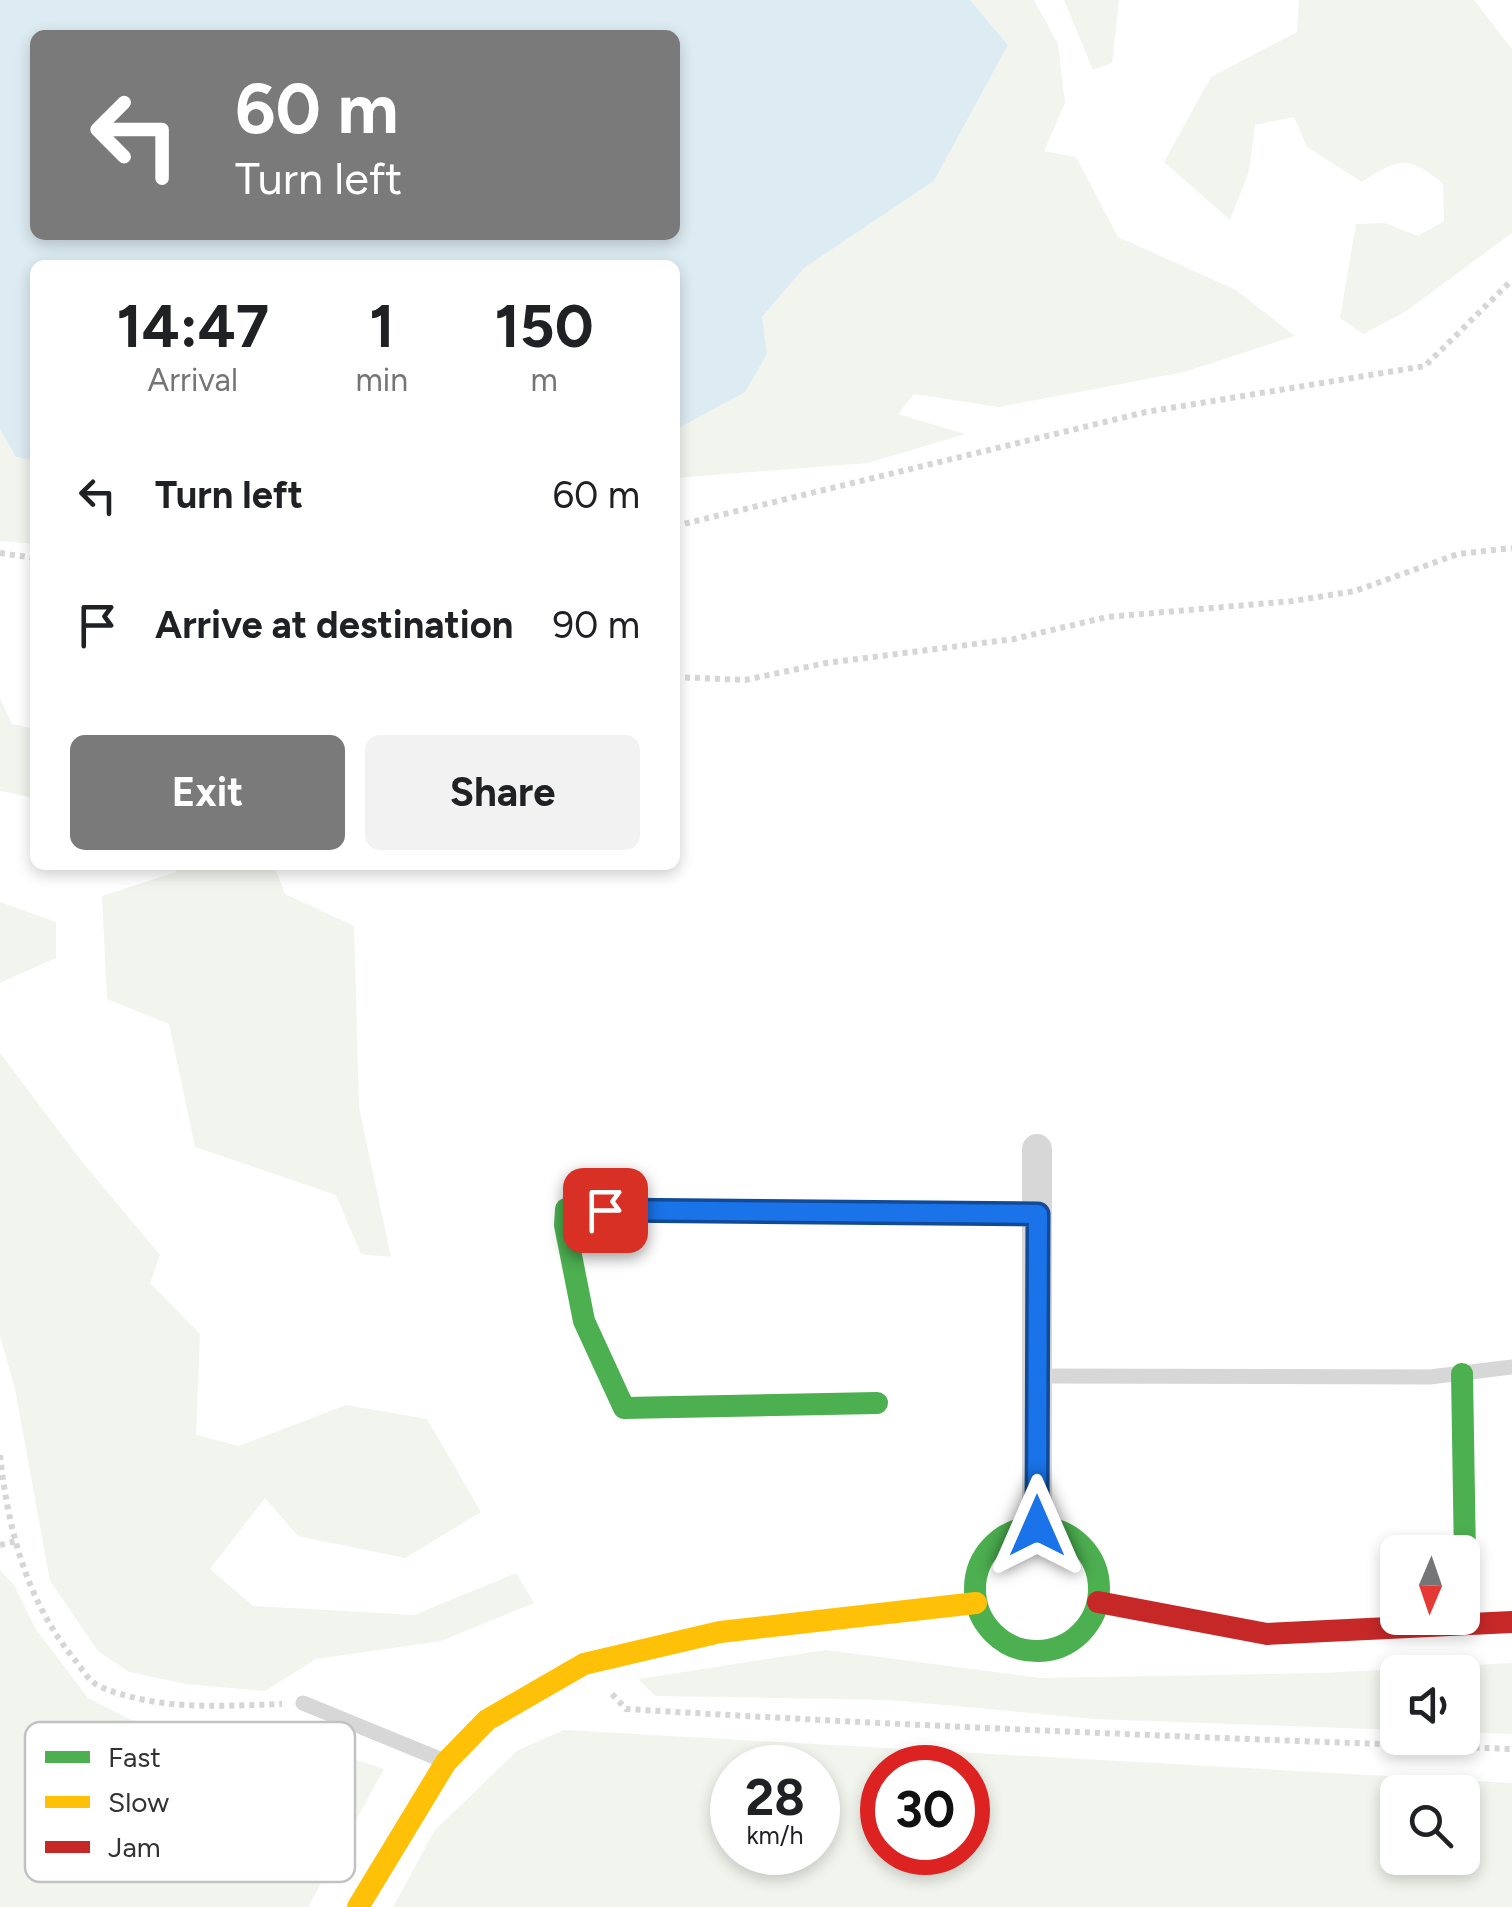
<!DOCTYPE html>
<style>
:root{--surface:#fff;--page:#f2f2f2;--text:#202124;--muted:#757577;--accent:#7a7a7a}
body{margin:0;font-family:Figtree,sans-serif;background:var(--page);color:var(--text);height:100vh;display:flex;flex-direction:column;font-size:38px;white-space:nowrap}
*{box-sizing:border-box;margin:0}
p{font-size:32px;color:var(--muted)}
.icon{flex:none;width:55px;height:55px;fill:none;stroke:currentColor;stroke-width:2;stroke-linecap:round;stroke-linejoin:round}
.map{position:relative;flex:1;overflow:hidden}
.panel{position:absolute;left:30px;top:260px;width:650px;height:610px;display:flex;flex-direction:column;background:var(--surface);border-radius:15px;box-shadow:0 5px 15px #0003}
.panel>*{flex:none}
.guide{position:absolute;left:30px;top:30px;width:650px;height:210px;border-radius:15px;box-shadow:0 5px 15px #0003;background:#7a7a7a;color:#fff;overflow:hidden}
.needle{width:65px;rotate:182deg}
.tools{position:absolute;left:1380px;top:1535px;display:grid;gap:20px}
.tools a{display:grid;place-items:center;width:100px;height:100px;border-radius:15px;background:var(--surface);box-shadow:0 5px 15px #0003;font-size:50px}
.speed{position:absolute;left:710px;top:1745px;display:flex;gap:20px;font-size:50px;font-weight:700;text-align:center}
.speed>*{display:grid;place-content:center;width:130px;height:130px;border-radius:50%;background:var(--surface);box-shadow:0 5px 15px #0003;line-height:1}
.speed small{font-size:25px;font-weight:400}
.speed .limit{border:15px solid #d22;background:#fff;color:#111}
.pin{position:absolute;display:grid;place-items:center;width:85px;height:85px;color:#fff;margin:-42px;border-radius:20px;box-shadow:0 5px 15px #0006}
.me{position:absolute;width:110px;margin:-55px;rotate:0deg;stroke-linejoin:round;filter:drop-shadow(0 0 8px #0008)}
.turn{display:flex;align-items:center;gap:35px;height:210px;padding:0 40px;font-size:45px}
.turn .icon{width:130px;height:130px;stroke-width:2.5}
.turn b{display:block;font-size:70px;line-height:85px}
.eta{display:flex;justify-content:space-evenly;align-items:center;height:170px;text-align:center}
.eta b{font-size:60px;font-weight:700;line-height:70px}
.action{display:flex;gap:20px;margin-top:auto;padding:20px 40px}
.action a{flex:1;height:115px;border-radius:15px;background:var(--accent);color:#fff;font-size:40px;font-weight:700;line-height:115px;text-align:center}
.action a+a{background:var(--page);color:var(--text)}
ul{padding:0;list-style:none}
li{display:flex;align-items:center;gap:30px;height:130px;padding:0 40px}
li div{flex:1}
li b{display:block;font-size:38px}
li em{font-style:normal}
.map>svg:first-child{display:block}
.green{fill:#f1f5ed;fill-rule:evenodd}
.water{fill:#ddebf3;fill-rule:evenodd}
.lines{fill:none;stroke-linecap:round;stroke-linejoin:round}
.path{stroke:#d6d6d6;stroke-width:6;stroke-dasharray:5 5;stroke-linecap:butt}
.lane{stroke:#d7d7d7;stroke-width:15}
.street{stroke:#d7d7d7;stroke-width:30}
.fast{stroke:#4caf50;stroke-width:22}
.slow{stroke:#ffc107;stroke-width:22}
.jam{stroke:#c62828;stroke-width:22}
.route-casing{stroke:#114b97;stroke-width:25}
.route{stroke:#1a73e8;stroke-width:18}
.key{fill:#fff;stroke:#c2c2c2;stroke-width:2.5}
.key-label{font-size:28px;fill:#333}
</style>
<div class="map">
<svg width="1512" height="1907" viewBox="0 0 1512 1907">
<rect width="100%" height="100%" fill="#fff"/>
<path class="green" d="M970,0h64l24,44 7,59 -21,48 32,6 42,80 118,53 59,46 -111,36 -185,35 -85,-13 -16,20 67,20 -97,29 -193,15v-48l70,-39 22,-37 -6,-36 43,-50 130,-87 74,-136z
M1064,0h55l-7,63 -19,7z
M1299,0h175l38,49v184l-107,79 -42,22 -23,-16 16,-94 29,-1 33,13 26,-15 -1,-37c-34,-29 -45,-26 -81,-2l-55,-35 -13,-30 -39,8 -6,46 -19,49 -66,-58 47,-85 86,-45z
M0,429l16,28 19,4v83l-35,-3z
M0,698l12,26 23,5v69l-35,-7z
M176,865h98l11,29 69,32 5,182 32,149 -30,-3 -25,-59 -141,-48 -26,-123 -62,-25 -5,-103 74,-24z
M0,902l56,20v36l-56,25z
M0,1053l83,110 77,92 -10,28 50,51 -4,101 43,11 107,-41 81,14 54,93 -76,46 -107,-22 -33,-38 -55,71 43,37 161,9 102,-42 18,30 -93,38 -125,18 -51,32 -79,-7 -57,-12 -31,-21 -48,-70 -35,-192 -15,-53z
M0,1570l14,15 21,43 53,70 43,22 166,20 87,29 -76,138h-308z
M826,1650l214,28 282,-5 190,-10v71l-49,-2 -1,-60h-64l-1,58 -302,-11 -205,-19 -235,-4 -17,-17z
M564,1730l948,53v124h-1119l42,-77 83,-80zM732,1768h86v84h-86zM882,1768h86v84h-86zM1398,1792h64v66h-64z"/>
<path class="water" d="M0,0h970l38,45 -74,136 -130,87 -42,49 5,37 -22,38 -70,38v-165h-640v196l-19,-4 -16,-28zM35,35h640v200h-640z"/>
<g class="lines">
<path class="path" d="M675,526l471,-114 279,-46 87,-86
M0,553l35,5
M675,677l70,3 81,-17 188,-24 93,-22 186,-16 62,-10 103,-37 54,-6
M0,1455c8,75 27,147 75,205 7,9 15,23 26,27 57,24 121,19 181,17
M0,1545l16,-4
M612,1694l14,15c295,18 590,29 886,40"/>
<path class="lane" d="M1038,1376l392,1 82,-10
M303,1703l139,57"/>
<path class="street" d="M1037,1526v-377"/>
<path class="fast" d="M716,1211l-150,-2 -1,16 19,96 40,87 253,-5
M1462,1374l3,184
M975 1589a62 62 0 1 1 124 0a62 62 0 1 1-124 0Z"/>
<path class="slow" d="M358,1907l88,-145 41,-42 97,-56 136,-32 256,-29"/>
<path class="jam" d="M716,1211l321,3
M1098,1602l169,32 245,-12"/>
</g>
<g class="lines">
<g class="route-casing">
<path id="route" d="M605,1210l433,4 -1,312"/>
</g>
<use href="#route" class="route"/>
</g>
<rect x="25" y="1722" width="330" height="160" rx="15" class="key"/>
<rect x="45" y="1751" width="45" height="12" fill="#4caf50"/>
<rect x="45" y="1796" width="45" height="12" fill="#ffc107"/>
<rect x="45" y="1841" width="45" height="12" fill="#c62828"/>
<g class="key-label">
<text x="108" y="1767">Fast</text>
<text x="108" y="1812">Slow</text>
<text x="108" y="1857">Jam</text>
</g>
</svg>
<div class="tools">
<a><svg class="needle" viewBox="-14 -14 28 28"><path d="M0-13l5 13h-10z" fill="#e53935"/><path d="M0 13l5-13h-10z" fill="#757577"/></svg></a>
<a><svg class="icon" aria-label="sound" viewBox="0 0 24 24"><path d="M4 9h4l5-4v14l-5-4H4zM17 9q2 3 0 6"/></svg></a>
<a><svg class="icon" aria-label="search" viewBox="0 0 24 24"><circle cx="10" cy="10" r="6"/><path d="M15 15l6 6"/></svg></a>
</div>
<div class="speed"><div>28<small>km/h</small></div><div class="limit">30</div></div>
<div class="pin" style="left:605px;top:1210px;background:#d93025"><svg class="icon" aria-label="arrive" viewBox="0 0 24 24"><path d="M6 21V4h12l-3 4 3 4H6"/></svg></div>
<svg class="me" style="left:1037px;top:1526px" viewBox="-20 -20 40 40"><path d="M0-17L14 15 0 8-14 15z" fill="#1a73e8" stroke="#fff" stroke-width="4"/></svg>
<div class="guide">
<div class="turn"><svg class="icon" aria-label="left" viewBox="0 0 24 24"><path d="M17 20v-9H6M10 6l-5 5 5 5"/></svg><div><b>60 m</b>Turn left</div></div>
</div>
<section class="panel">
<div class="eta">
<div><b>14:47</b><p>Arrival</p></div>
<div><b>1</b><p>min</p></div>
<div><b>150</b><p>m</p></div>
</div>
<ul>
<li><svg class="icon" aria-label="left" viewBox="0 0 24 24"><path d="M17 20v-9H6M10 6l-5 5 5 5"/></svg><div><b>Turn left</b></div><em>60 m</em></li>
<li><svg class="icon" aria-label="arrive" viewBox="0 0 24 24"><path d="M6 21V4h12l-3 4 3 4H6"/></svg><div><b>Arrive at destination</b></div><em>90 m</em></li>
</ul>
<div class="action"><a>Exit</a><a>Share</a></div>
</section>
</div>
